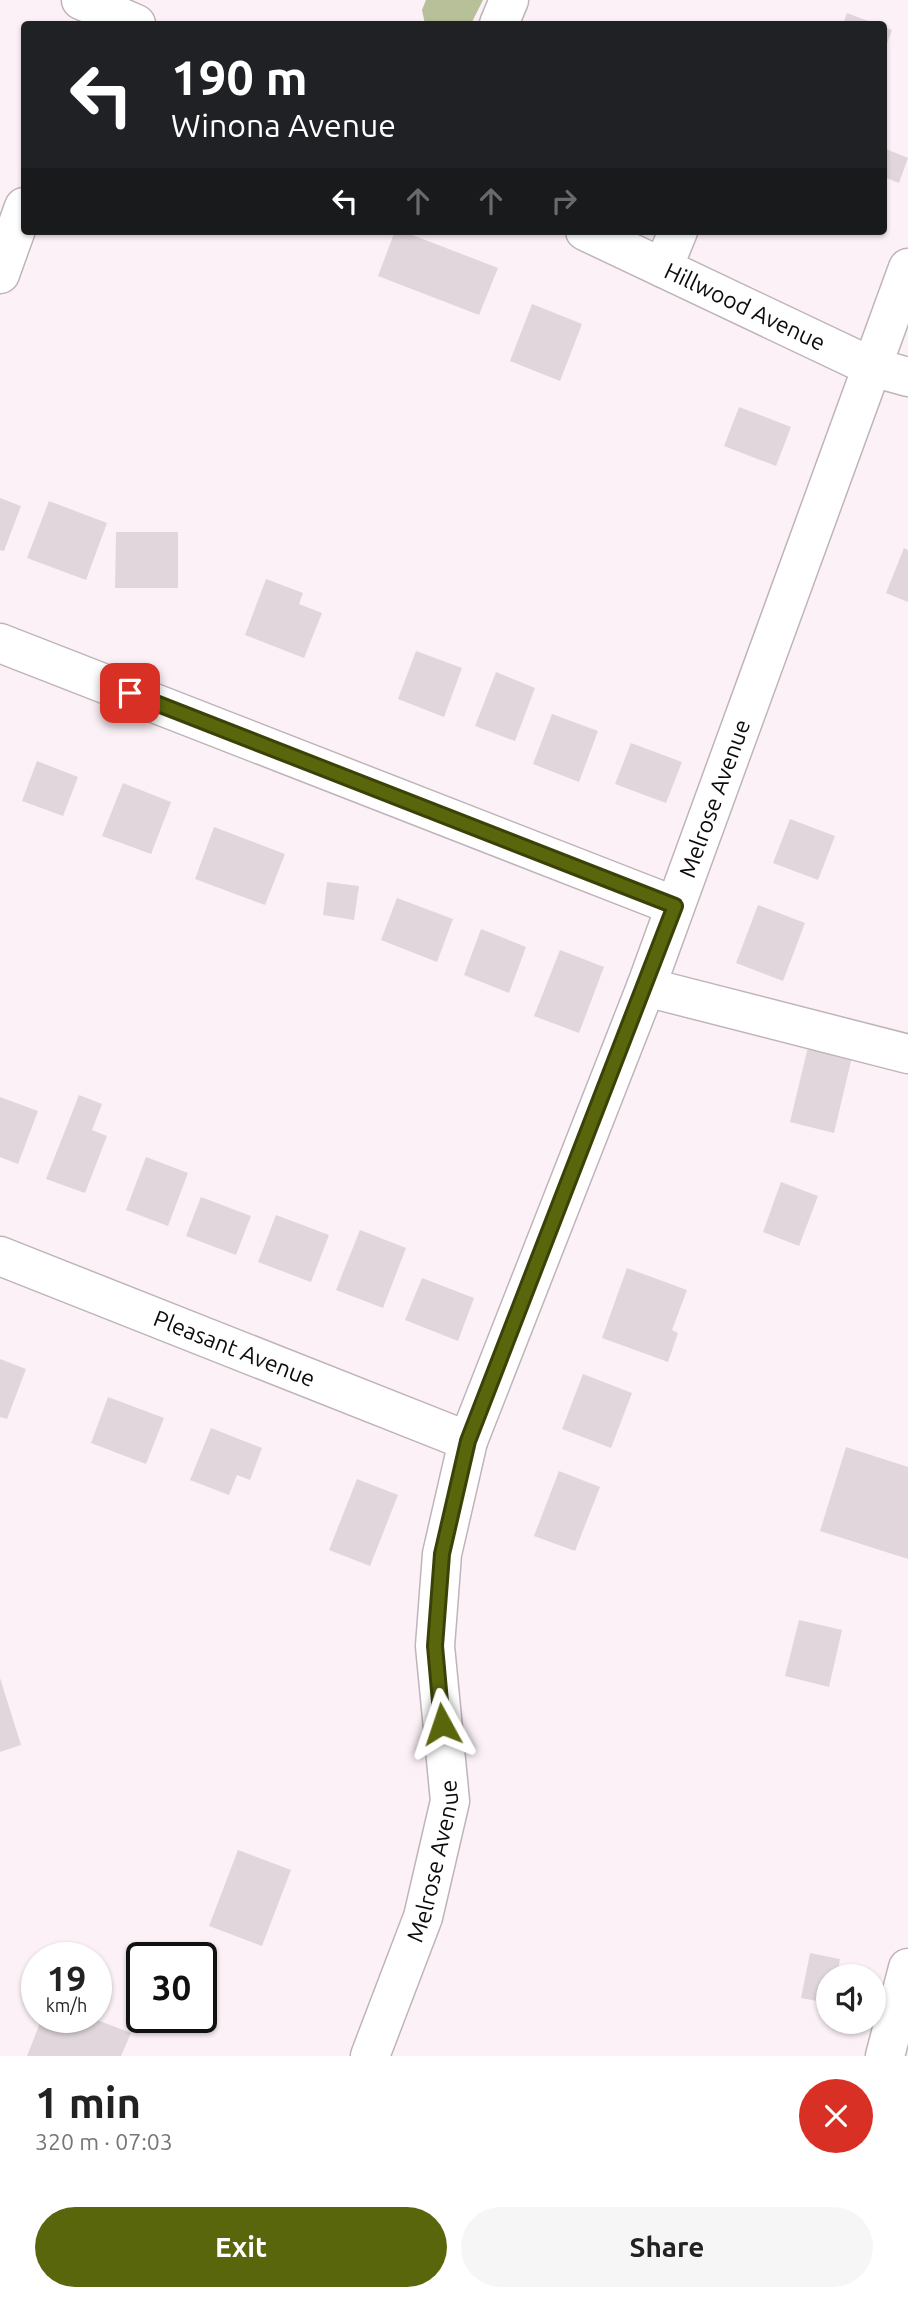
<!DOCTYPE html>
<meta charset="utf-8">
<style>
:root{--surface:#fff;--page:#f6f6f6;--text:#222;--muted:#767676;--accent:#5a660b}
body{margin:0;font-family:Ubuntu,sans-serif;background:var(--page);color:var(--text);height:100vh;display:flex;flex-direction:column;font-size:26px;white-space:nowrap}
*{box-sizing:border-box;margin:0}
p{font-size:23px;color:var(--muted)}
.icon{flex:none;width:38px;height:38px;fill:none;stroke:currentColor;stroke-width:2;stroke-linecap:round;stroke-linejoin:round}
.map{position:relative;height:2056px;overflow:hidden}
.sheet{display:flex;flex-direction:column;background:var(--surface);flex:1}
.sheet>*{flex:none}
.guide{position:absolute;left:21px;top:21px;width:866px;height:214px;border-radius:7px;box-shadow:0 2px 5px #0004;background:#202124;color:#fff;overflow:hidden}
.tools{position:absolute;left:816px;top:1964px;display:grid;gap:14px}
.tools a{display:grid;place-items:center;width:70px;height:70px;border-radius:50%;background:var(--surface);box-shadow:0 2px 5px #0004;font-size:35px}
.speed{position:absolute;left:21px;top:1942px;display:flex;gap:14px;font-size:35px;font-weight:700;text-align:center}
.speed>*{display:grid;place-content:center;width:91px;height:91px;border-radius:50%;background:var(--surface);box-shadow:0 2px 5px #0004;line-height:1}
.speed small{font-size:18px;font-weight:400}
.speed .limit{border:4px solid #111;border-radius:10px;background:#fff;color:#111}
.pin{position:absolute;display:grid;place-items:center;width:60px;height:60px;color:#fff;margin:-30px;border-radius:14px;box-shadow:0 4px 10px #0006}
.me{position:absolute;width:77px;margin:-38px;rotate:355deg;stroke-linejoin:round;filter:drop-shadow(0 0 5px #0008)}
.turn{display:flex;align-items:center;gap:24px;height:147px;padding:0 35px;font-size:32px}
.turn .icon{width:91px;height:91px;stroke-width:2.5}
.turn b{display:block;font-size:49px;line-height:60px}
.lanes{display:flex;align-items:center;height:66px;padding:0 35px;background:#0003;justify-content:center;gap:35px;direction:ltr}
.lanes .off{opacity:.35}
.round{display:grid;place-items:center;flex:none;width:74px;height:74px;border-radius:37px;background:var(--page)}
.overview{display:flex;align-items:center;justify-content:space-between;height:119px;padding:0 35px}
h1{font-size:42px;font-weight:700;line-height:52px}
.action{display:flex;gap:14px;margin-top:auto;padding:14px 35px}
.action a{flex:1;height:80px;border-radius:42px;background:var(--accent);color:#fff;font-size:28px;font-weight:700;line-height:80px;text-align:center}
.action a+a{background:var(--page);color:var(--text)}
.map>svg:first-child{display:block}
.forest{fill:#b7c098}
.building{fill:#e0d6db}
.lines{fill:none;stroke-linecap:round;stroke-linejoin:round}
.minor-casing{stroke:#bfb4ba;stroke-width:41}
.minor{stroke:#fff;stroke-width:38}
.route-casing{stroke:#3a4207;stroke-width:18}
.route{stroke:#5a660b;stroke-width:12}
.labels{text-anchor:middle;stroke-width:6;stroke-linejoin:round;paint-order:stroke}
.street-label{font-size:23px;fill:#0e0b0d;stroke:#fff}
</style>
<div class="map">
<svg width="908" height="2056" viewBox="0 0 908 2056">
<rect width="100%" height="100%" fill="#fcf1f7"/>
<path class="forest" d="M426,0h57l-12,24h-46l-3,-14z"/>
<path class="building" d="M847,13l29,11h-33z
M884,27l8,3 -8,22z
M886,149l22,9 -9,25 -15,-6v-22z
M395,231h7l96,37 -19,47 -101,-39z
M532,304l50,20 -22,57 -50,-20z
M739,407l52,20 -15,39 -52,-20z
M0,498l21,8 -17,45 -4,-1z
M49,501l58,22 -21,57 -59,-22z
M116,532h62v56h-63z
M904,548l4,2v52l-22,-9z
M266,579l37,14 -4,11 23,9 -18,45 -59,-23z
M416,651l46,17 -18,49 -46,-18z
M496,672l39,16 -20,53 -40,-15z
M552,714l46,17 -19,51 -46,-18z
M631,743l51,19 -16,41 -51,-19z
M37,761l41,16 -15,39 -41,-15z
M123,783l48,19 -20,52 -49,-18z
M790,819l45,17 -17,44 -45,-17z
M214,827l71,27 -20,51 -70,-26z
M327,882l32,4 -5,34 -31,-5z
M397,898l56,21 -16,43 -56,-22z
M758,905l47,18 -22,58 -47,-18z
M481,929l45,18 -17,46 -45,-18z
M560,950l44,17 -25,66 -45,-17z
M808,1047l44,10 -18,76 -44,-11z
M79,1095l23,9 -10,26 15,6 -22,57 -39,-14z
M0,1097l38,14 -20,53 -18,-7z
M146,1157l42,16 -20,53 -42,-16z
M781,1182l37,14 -19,50 -36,-14z
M201,1197l50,19 -15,39 -50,-19z
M276,1215l53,20 -18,47 -53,-20z
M360,1230l46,18 -23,60 -47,-18z
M627,1268l60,22 -15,40 6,3 -10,29 -66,-24z
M422,1278l52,20 -16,43 -53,-21z
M0,1359l26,10 -19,50 -7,-2z
M583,1374l49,19 -21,55 -49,-19z
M108,1397l56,21 -18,46 -55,-21z
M211,1428l51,20 -12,32 -13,-5 -8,20 -39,-15z
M846,1447l62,20v92l-88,-28z
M559,1471l41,16 -25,64 -41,-15z
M357,1479l41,16 -28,71 -41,-16z
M799,1620l43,10 -13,57 -44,-11z
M0,1678l21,67 -21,7z
M238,1850l53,20 -29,76 -53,-20z
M810,1953l30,6 -3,17h-9v27l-27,-5z
M42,2018h50l39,15 -10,23h-94z"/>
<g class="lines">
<g class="minor-casing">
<g id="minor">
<path d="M81,0l55,24"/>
<path d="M499,24l10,-24"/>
<path id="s1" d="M585,231l287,136 36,10"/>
<path d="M663,268l15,-37"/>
<path d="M0,274l24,-67"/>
<path d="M0,643l675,263"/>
<path d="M646,987l262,67"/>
<path id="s2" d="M0,1256l468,185"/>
<path id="s3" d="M370,2056l53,-139 27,-116 -15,-155 7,-92 26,-113 178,-454 262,-719"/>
<path d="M885,2056l23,-88"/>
</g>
</g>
<use href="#minor" class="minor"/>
</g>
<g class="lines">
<g class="route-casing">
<path id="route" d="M130,693l545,213 -207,535 -26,113 -7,92 7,78"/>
</g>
<use href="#route" class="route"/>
</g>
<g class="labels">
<g class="street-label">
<text dy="8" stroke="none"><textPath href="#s1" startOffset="177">Hillwood Avenue</textPath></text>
<text dy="8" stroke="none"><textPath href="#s3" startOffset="1320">Melrose Avenue</textPath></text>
<text dy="8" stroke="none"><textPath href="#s2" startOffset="252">Pleasant Avenue</textPath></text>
<text dy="8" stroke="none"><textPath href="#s3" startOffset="206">Melrose Avenue</textPath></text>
</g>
</g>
</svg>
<div class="tools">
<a><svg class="icon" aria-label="sound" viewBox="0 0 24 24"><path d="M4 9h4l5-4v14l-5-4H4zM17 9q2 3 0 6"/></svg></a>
</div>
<div class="speed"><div>19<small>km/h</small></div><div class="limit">30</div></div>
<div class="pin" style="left:130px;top:693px;background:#d93025"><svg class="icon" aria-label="arrive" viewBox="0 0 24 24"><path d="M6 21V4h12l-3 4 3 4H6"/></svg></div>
<svg class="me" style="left:442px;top:1724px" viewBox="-20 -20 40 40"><path d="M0-17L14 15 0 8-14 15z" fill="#5a660b" stroke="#fff" stroke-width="4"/></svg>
<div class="guide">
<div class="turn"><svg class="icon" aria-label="left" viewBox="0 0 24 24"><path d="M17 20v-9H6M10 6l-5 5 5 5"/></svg><div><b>190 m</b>Winona Avenue</div></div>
<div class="lanes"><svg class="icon" aria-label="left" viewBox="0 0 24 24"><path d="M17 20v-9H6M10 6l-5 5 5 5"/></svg><svg class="icon off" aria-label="ahead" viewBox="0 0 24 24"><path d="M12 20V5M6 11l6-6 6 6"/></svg><svg class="icon off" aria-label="ahead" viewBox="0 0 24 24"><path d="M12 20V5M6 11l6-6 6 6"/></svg><svg class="icon off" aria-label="right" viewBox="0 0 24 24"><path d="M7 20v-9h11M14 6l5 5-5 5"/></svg></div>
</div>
</div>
<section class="sheet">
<div class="overview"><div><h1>1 min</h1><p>320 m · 07:03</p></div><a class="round" style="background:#d93025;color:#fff"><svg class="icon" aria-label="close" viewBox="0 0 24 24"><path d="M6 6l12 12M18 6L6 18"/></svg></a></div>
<div class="action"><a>Exit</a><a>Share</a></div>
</section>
